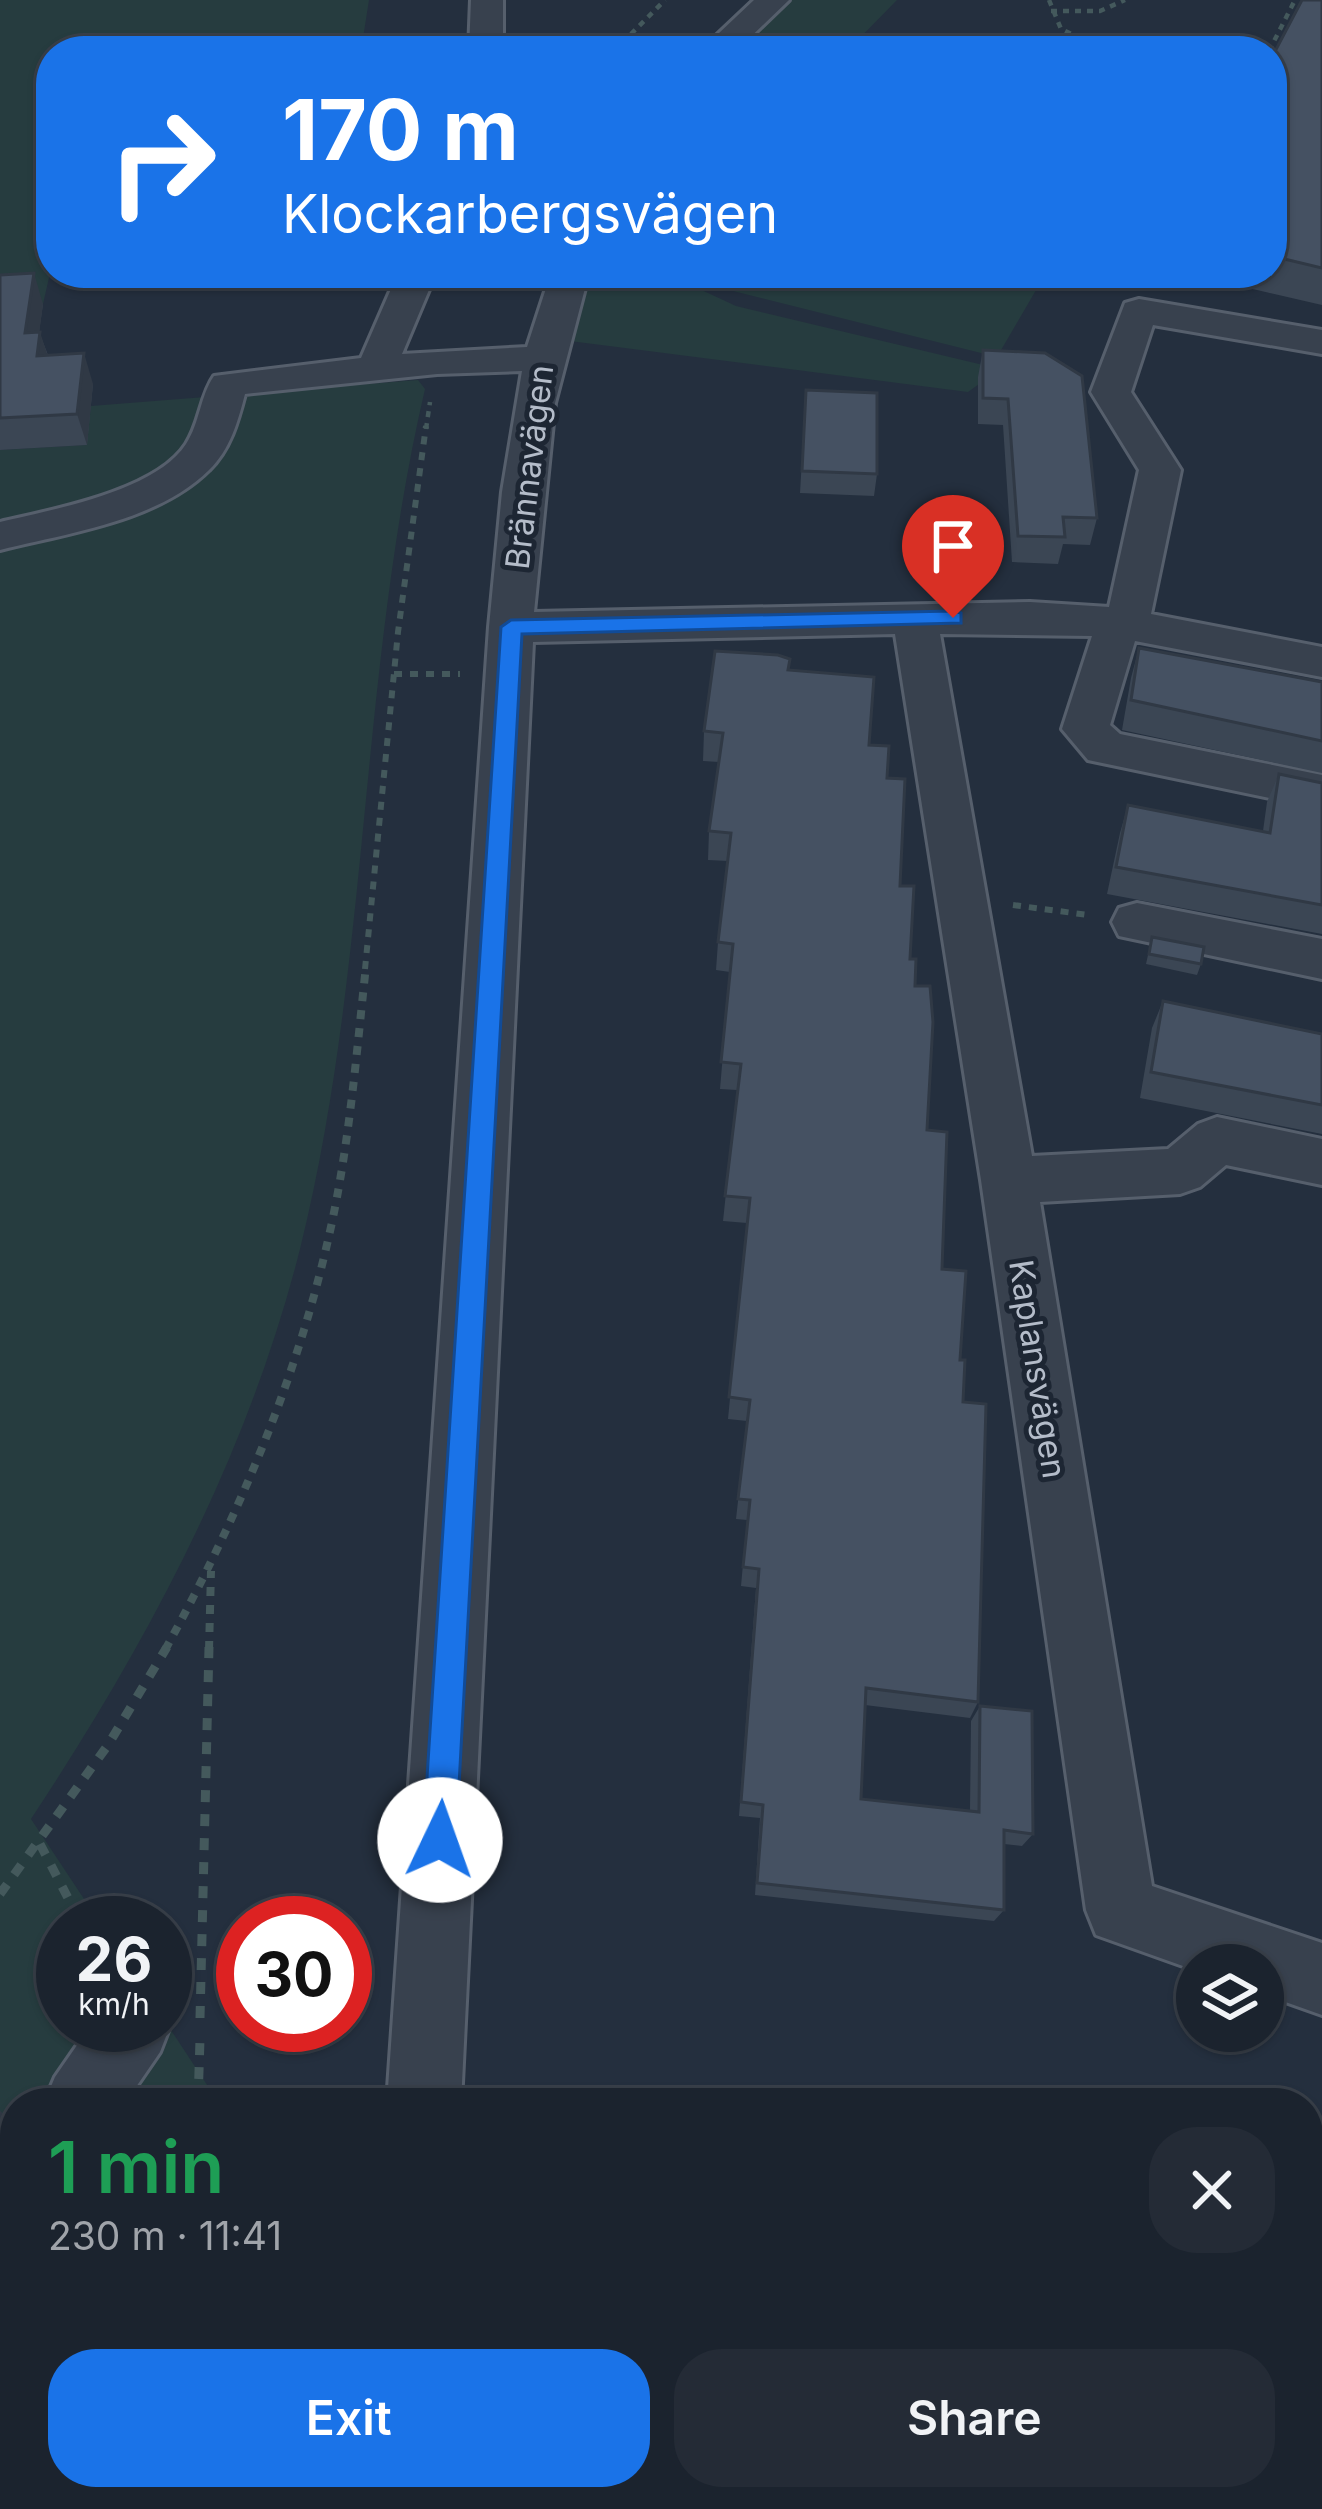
<!DOCTYPE html>
<meta charset="utf-8">
<style>
:root{--surface:#1b232e;--page:#242b36;--text:#f1f3f6;--muted:#a0a4aa;--line:#39404a;--accent:#1a73e8}
body{margin:0;font-family:Inter,sans-serif;background:var(--page);color:var(--text);height:100vh;display:flex;flex-direction:column;font-size:45px;white-space:nowrap}
*{box-sizing:border-box;margin:0}
p{font-size:39px;color:var(--muted)}
.icon{flex:none;width:66px;height:66px;fill:none;stroke:currentColor;stroke-width:2;stroke-linecap:round;stroke-linejoin:round}
.map{position:relative;flex:1;overflow:hidden}
.drawer{position:absolute;left:0px;top:2088px;width:1323px;height:423px;display:flex;flex-direction:column;background:var(--surface);border-radius:48px 48px 0 0;box-shadow:0 3px 9px #0004,0 0 0 3px var(--line)}
.drawer>*{flex:none}
.hud{position:absolute;left:36px;top:36px;width:1251px;height:252px;border-radius:48px;box-shadow:0 3px 9px #0004,0 0 0 3px var(--line);background:#1a73e8;color:#fff;overflow:hidden}
.tools{position:absolute;left:1176px;top:1944px;display:grid;gap:24px}
.tools a{display:grid;place-items:center;width:108px;height:108px;border-radius:50%;background:var(--surface);box-shadow:0 3px 9px #0004,0 0 0 3px var(--line);font-size:60px}
.speed{position:absolute;left:36px;top:1896px;display:flex;gap:24px;font-size:60px;font-weight:700;text-align:center}
.speed>*{display:grid;place-content:center;width:156px;height:156px;border-radius:50%;background:var(--surface);box-shadow:0 3px 9px #0004,0 0 0 3px var(--line);line-height:1}
.speed small{font-size:30px;font-weight:400}
.speed .limit{border:18px solid #d22;background:#fff;color:#111}
.pin{position:absolute;display:grid;place-items:center;width:102px;height:102px;color:#fff;margin:-123px -51px;border-radius:50% 50% 50% 0;rotate:-45deg;box-shadow:0 0 12px #0007}
.pin .icon{rotate:45deg}
.me{position:absolute;width:132px;margin:-66px;rotate:3deg;stroke-linejoin:round;filter:drop-shadow(0 0 9px #0008)}
.turn{display:flex;align-items:center;gap:42px;height:252px;padding:0 48px;font-size:54px}
.turn .icon{width:156px;height:156px;stroke-width:2.5}
.turn b{display:block;font-size:84px;line-height:102px}
.round{display:grid;place-items:center;flex:none;width:126px;height:126px;border-radius:48px;background:var(--page)}
.summary{display:flex;align-items:center;justify-content:space-between;height:204px;padding:0 48px}
h1{font-size:72px;font-weight:600;line-height:90px;color:#1e9e55}
.button{display:flex;gap:24px;margin-top:auto;padding:24px 48px}
.button a{flex:1;height:138px;border-radius:48px;background:var(--accent);color:#fff;font-size:48px;font-weight:600;line-height:138px;text-align:center}
.button a+a{background:var(--page);color:var(--text)}
.map>svg:first-child{display:block}
.green{fill:#263c3f}
.lines{fill:none;stroke-linecap:round;stroke-linejoin:round}
.minor-casing{stroke:#565f6c;stroke-width:6}
.path-far3{stroke:#44595c;stroke-width:4.5;stroke-dasharray:6 6;stroke-linecap:butt}
.path-far2{stroke:#44595c;stroke-width:6;stroke-dasharray:8 8;stroke-linecap:butt}
.path-far1{stroke:#44595c;stroke-width:8;stroke-dasharray:9 9;stroke-linecap:butt}
.path{stroke:#44595c;stroke-width:9;stroke-dasharray:12 12;stroke-linecap:butt}
.minor{fill:#38414e;fill-rule:evenodd}
.wall{fill:#3b4654}
.shaded-wall{fill:#303945}
.building{fill:#455162;stroke:#303945;stroke-width:3}
.route{fill:#1a73e8;stroke:#114b97;stroke-width:3}
.labels{text-anchor:middle;stroke-width:10;stroke-linejoin:round;paint-order:stroke}
.street-label{font-size:33px;fill:#b4bcc9;stroke:#1d2633}
</style>
<div class="map">
<svg width="1322" height="2509" viewBox="0 0 1322 2509">
<rect width="100%" height="100%" fill="#242f3e"/>
<path class="green" d="M0,0h369l-8,51h-310v218l-8,35 -43,2z
M783,0h114l-50,51h-120z
M587,273h96l-3,7 56,26 264,63 -32,23 -406,-52z
M700,273h346l-49,84 -304,-76z
M418,380l7,9c-66,283 -55,578 -125,860 -52,206 -152,393 -269,570l69,104h-37v102l102,-4 54,82h-204v393l-15,13v-2059l86,-5 5,-39z"/>
<g class="lines">
<g class="minor-casing">
<path id="minor" d="M471,0h32v51h-34z
M754,0h35l-53,51h-36z
M398,273h38l-34,81 125,-7 24,-74h38l-34,130 -21,209 496,-10 79,5 30,-137 -48,-78 34,-89 14,-4 183,31v24l-169,-29 -22,67 50,78 -30,144 171,33v30l-187,-36 -25,84 10,9 202,41v34l-234,-49 -26,-31 30,-93 -152,-2 92,522 136,-7 30,-25 19,-7 105,22v46l-96,-20 -26,22 -20,7 -140,8 112,684 170,57v72l-59,-21v-29h-66v6l-101,-36 -10,-25 -105,-730 -86,-546 -362,8 -72,1461h-74l102,-1476 13,-135 20,-121 -85,3 -192,20c-7,27 -15,56 -36,76 -51,51 -141,63 -209,80v-28c51,-12 156,-31 186,-78 14,-21 14,-48 28,-68l147,-18z
M1137,903l185,36v40l-203,-43 -7,-14 7,-14z
M165,2014l5,12 -10,26 -35,51h-81l11,-26 36,-52h74z
M15,2460v36h52l-6,13h-61v-43z
M361,2496h82v13h-82z"/>
</g>
<path class="path-far3" d="M1049,0l12,29 46,22
M1051,11h49l25,-11
M614,51l51,-51
M1269,51l26,-51
M426,429l4,-27"/>
<path class="path-far2" d="M394,674h66
M1013,905l75,10
M365,969l33,-337 28,-206"/>
<path class="path-far1" d="M165,1650c71,-129 130,-265 163,-410 21,-90 28,-183 38,-274
M209,1650l2,-79"/>
<path class="path" d="M40,1844l41,79
M0,1894l108,-149 59,-98
M200,2018l9,-371
M198,2103l2,-64
M218,2509l1,-13"/>
<use href="#minor" class="minor"/>
</g>
<path class="wall" d="M1322,0v305l-138,-32h88v-216z
M0,275l43,29 -4,28 9,23 45,29 -6,61 -87,5z
M983,350l114,168 -7,27 -27,-1 -5,20 -46,-2 -9,-137 -25,-1v-47z
M806,390l71,84 -3,22 -74,-3z
M1139,648l183,34v91l-200,-43 9,-52z
M789,670l80,75 18,33 23,181 5,27 12,144 15,139 18,91 3,42 15,300 -8,16 -105,-13 -4,94 109,12 1,-90 9,-15 53,128 -11,12 -18,-2v66l-10,11 -239,-26 5,-77 -21,-2 17,-228 -15,-2 6,-66 -11,-1 11,-98 -19,-2 19,-196 -24,-2 14,-131 -17,-1 10,-117 -14,-2 2,-28 10,-81 -20,-1 1,-29 10,-69 -16,-1 1,-30z
M1279,774l43,9v151l-215,-40 13,-61 8,-28 135,26 4,-29z
M1152,937l49,27 -4,11 -51,-11z
M1163,1001l159,33v100l-182,-36 12,-70z"/>
<path class="shaded-wall" d="M34,273l9,31 -8,60 -10,-31z
M40,332l10,31 -13,-7z
M84,353l9,31 -6,61 -10,-31z
M0,2111l15,11v8l-15,-11z
M15,2398v26l-15,23v-26z"/>
<path class="building" d="M1302,0h20v268l-50,-12v-199z
M34,273l-9,60 15,-1 -3,24 47,-3 -7,61 -77,4v-143z
M983,350l62,3 37,23 15,142 -34,-1 2,20 -47,-1 -10,-137 -25,-1z
M806,390l71,3v81l-75,-3z
M1139,648l183,34v59l-191,-41z
M715,651l63,4 12,4 -2,11 86,7 -5,68 20,1 -2,32 18,1 -5,107h14l-4,73h6l-1,27h15l3,36 -6,108 20,2 -5,137 24,2 -6,89h5l-2,42 23,2 -8,298 -112,-14 -5,111 118,13 1,-106 52,5 1,123 -29,-4v80l-247,-27 6,-78 -22,-3 18,-233 -16,-2 7,-67 -12,-1 12,-99 -21,-3 21,-199 -25,-2 16,-132 -20,-2 12,-118 -15,-2 13,-109 -22,-2 14,-98 -19,-2z
M1279,774l43,9v122l-206,-38 12,-62 142,28z
M1152,937l52,10 -3,17 -52,-10z
M1163,1001l159,33v71l-171,-33z
M0,2119l15,11v268l-15,23z"/>
<path class="route" d="M953,611l8,2v10l-439,11 -66,1206 -5,11 -11,5 -12,-5 -5,-11 78,-1213 10,-7z"/>
<g class="labels">
<g class="street-label">
<text transform="translate(529 467) rotate(-83)" y="12">Brännavägen</text>
<text transform="translate(1038 1369) rotate(81)" y="12">Kaplansvägen</text>
</g>
</g>
</svg>
<div class="tools">
<a><svg class="icon" aria-label="layers" viewBox="0 0 24 24"><path d="M12 4l9 5-9 5-9-5zM3 14l9 5 9-5"/></svg></a>
</div>
<div class="speed"><div>26<small>km/h</small></div><div class="limit">30</div></div>
<div class="pin" style="left:953px;top:618px;background:#d93025"><svg class="icon" aria-label="arrive" viewBox="0 0 24 24"><path d="M6 21V4h12l-3 4 3 4H6"/></svg></div>
<svg class="me" style="left:440px;top:1840px" viewBox="-20 -20 40 40"><circle r="19" fill="#fff"/><path d="M0-13L10 11 0 6-10 11z" fill="#1a73e8"/></svg>
<div class="hud">
<div class="turn"><svg class="icon" aria-label="right" viewBox="0 0 24 24"><path d="M7 20v-9h11M14 6l5 5-5 5"/></svg><div><b>170 m</b>Klockarbergsvägen</div></div>
</div>
<section class="drawer">
<div class="summary"><div><h1>1 min</h1><p>230 m · 11:41</p></div><a class="round"><svg class="icon" aria-label="close" viewBox="0 0 24 24"><path d="M6 6l12 12M18 6L6 18"/></svg></a></div>
<div class="button"><a>Exit</a><a>Share</a></div>
</section>
</div>
